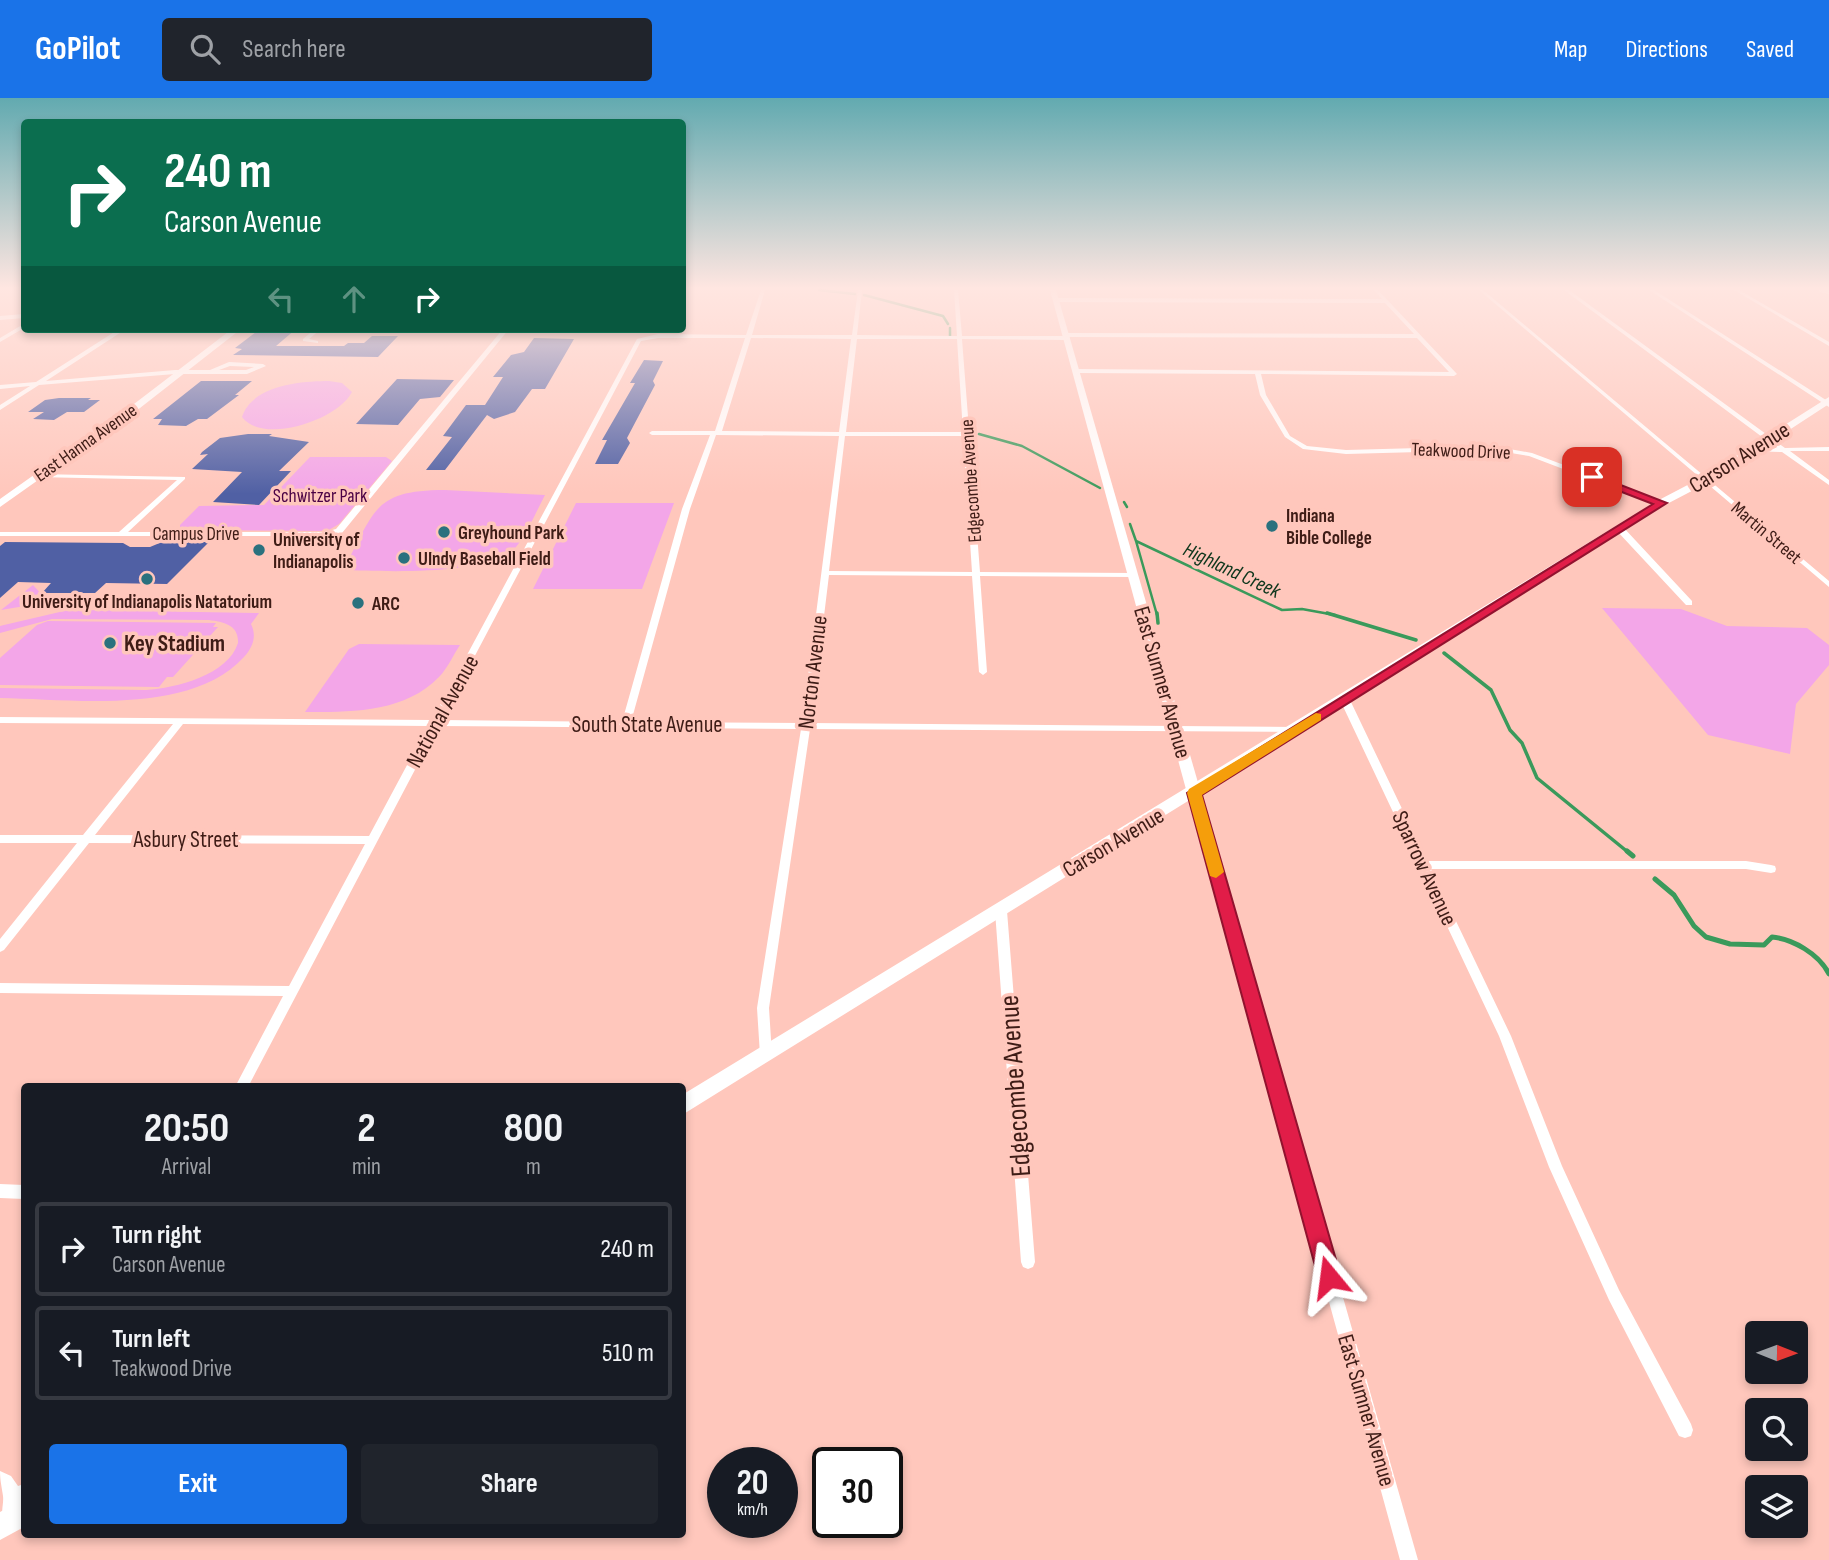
<!DOCTYPE html>
<style>
:root{--surface:#171b24;--page:#20242c;--text:#f1f3f6;--muted:#9ea1a6;--line:#363941;--accent:#1a73e8}
body{margin:0;font-family:"Sofia Sans Condensed",sans-serif;background:var(--page);color:var(--text);height:100vh;display:flex;flex-direction:column;font-size:26px;white-space:nowrap}
*{box-sizing:border-box;margin:0}
p{font-size:23px;color:var(--muted)}
.icon{flex:none;width:38px;height:38px;fill:none;stroke:currentColor;stroke-width:2;stroke-linecap:round;stroke-linejoin:round}
.map{position:relative;flex:1;overflow:hidden}
.side{position:absolute;left:21px;top:985px;width:665px;height:455px;display:flex;flex-direction:column;background:var(--surface);border-radius:7px;box-shadow:0 4px 10px #0003}
.side>*{flex:none}
.top-card{position:absolute;left:21px;top:21px;width:665px;height:214px;border-radius:7px;box-shadow:0 4px 10px #0003;background:#0b6e4f;color:#fff;overflow:hidden}
.needle{width:46px;rotate:91deg}
.tools{position:absolute;left:1745px;top:1223px;display:grid;gap:14px}
.tools a{display:grid;place-items:center;width:63px;height:63px;border-radius:7px;background:var(--surface);box-shadow:0 4px 10px #0003;font-size:35px}
.speed{position:absolute;left:707px;top:1349px;display:flex;gap:14px;font-size:35px;font-weight:700;text-align:center}
.speed>*{display:grid;place-content:center;width:91px;height:91px;border-radius:50%;background:var(--surface);box-shadow:0 4px 10px #0003;line-height:1}
.speed small{font-size:18px;font-weight:400}
.speed .limit{border:4px solid #111;border-radius:10px;background:#fff;color:#111}
.pin{position:absolute;display:grid;place-items:center;width:60px;height:60px;color:#fff;margin:-30px;border-radius:14px;box-shadow:0 4px 10px #0006}
.me{position:absolute;width:77px;margin:-38px;rotate:344deg;stroke-linejoin:round;filter:drop-shadow(0 0 5px #0008)}
.turn{display:flex;align-items:center;gap:24px;height:147px;padding:0 28px;font-size:32px}
.turn .icon{width:91px;height:91px;stroke-width:2.5}
.turn b{display:block;font-size:49px;line-height:60px}
.lanes{display:flex;align-items:center;height:66px;padding:0 28px;background:#0003;justify-content:center;gap:35px;direction:ltr}
.lanes .off{opacity:.35}
.eta{display:flex;justify-content:space-evenly;align-items:center;height:119px;text-align:center}
.eta b{font-size:42px;font-weight:700;line-height:49px}
.action{display:flex;gap:14px;margin-top:auto;padding:14px 28px}
.action a{flex:1;height:80px;border-radius:7px;background:var(--accent);color:#fff;font-size:28px;font-weight:700;line-height:80px;text-align:center}
.action a+a{background:var(--page);color:var(--text)}
ul{padding:0;list-style:none}
li{display:flex;align-items:center;gap:21px;height:94px;margin:0 14px 10px;padding:0 14px;border:4px solid var(--line);border-radius:7px}
li div{flex:1}
li b{display:block;font-size:26px}
li em{font-style:normal}
header{display:flex;align-items:center;gap:42px;box-sizing:border-box;height:98px;padding:0 35px;background:var(--accent);color:#fff}
header strong{font-size:33px}
nav{display:flex;gap:38px;margin-inline-start:auto;font-size:24px}
.search{width:490px;height:63px;background:var(--page);display:flex;align-items:center;gap:18px;box-sizing:border-box;padding:0 24px;border-radius:7px;color:var(--muted);font-size:26px}
.map>svg:first-child{display:block}
.green{fill:#f3a6e8}
.lines{fill:none;stroke-linecap:round;stroke-linejoin:round}
.stream-far2{stroke:#3a9a5b;stroke-width:2.5}
.stream-far1{stroke:#3a9a5b;stroke-width:3.5}
.stream{stroke:#3a9a5b;stroke-width:5}
.building{fill:#5060a4}
.minor{fill:#fff;fill-rule:evenodd}
.tertiary{fill:#fff;fill-rule:evenodd}
.secondary{fill:#fff;fill-rule:evenodd}
.route{fill:#e11d48;stroke:#92132f;stroke-width:2}
.slow{fill:#f59e0b}
.poi-dot{fill:#2a717e;stroke:#ffc7bc;stroke-width:2.5}
.labels{text-anchor:middle;stroke-width:7;stroke-linejoin:round;paint-order:stroke}
.far-street-label{font-size:19px;fill:#3e1c16;stroke:#ffc7bc}
.far-park-label{font-size:19px;fill:#4a0044;stroke:#ffc7bc}
.far-poi-label{font-size:19px;font-weight:bold;fill:#3e1c16;stroke:#ffc7bc;text-anchor:start}
.far-water-label{font-size:21px;font-style:italic;fill:#0e361c;stroke:#ffc7bc}
.street-label{font-size:23px;fill:#3e1c16;stroke:#ffc7bc}
.poi-label{font-size:23px;font-weight:bold;fill:#3e1c16;stroke:#ffc7bc;text-anchor:start}
.near-street-label{font-size:28px;fill:#3e1c16;stroke:#ffc7bc}
</style>
<header>
<strong>GoPilot</strong>
<div class="search"><svg class="icon" aria-label="search" viewBox="0 0 24 24"><circle cx="10" cy="10" r="6"/><path d="M15 15l6 6"/></svg>Search here</div>
<nav><a>Map</a><a>Directions</a><a>Saved</a></nav>
</header>
<div class="map">
<svg width="1829" height="1462" viewBox="0 0 1829 1462">
<rect width="100%" height="100%" fill="#ffc7bc"/>
<path class="green" d="M329,283l13,2 10,9c-14,28 -89,53 -110,25 10,-32 60,-36 87,-36z
M310,359h76l6,4 -53,63 -12,7 -147,-1v-5l19,-19 65,-1z
M445,392l100,5c-9,17 -17,37 -29,52 -24,30 -137,24 -173,23 32,-58 29,-80 102,-80z
M576,405h98l-32,86h-109z
M33,487l11,12 5,1 -6,5 -42,7z
M1602,510l79,1 46,17 80,2 22,17v20l-33,39 -6,50 -82,-19z
M64,513l16,-1 179,3 -8,11c6,12 2,23 -7,33 -54,59 -172,42 -244,41v-10l146,2c30,-2 82,-15 92,-47 1,-18 -14,-21 -29,-23l-157,-1 -52,14v-7l4,-1z
M48,523l168,2 -3,4h5l-45,50h-6l-8,10 -159,-2v-27l37,-33z
M359,546l100,1h1c-7,10 -12,23 -21,32 -35,36 -88,35 -134,35l44,-63z"/>
<g class="lines">
<path class="stream-far2" d="M819,192l36,4
M864,197l79,21 5,8
M950,230v8
M979,336l43,12 78,42
M1124,404l3,5
M1130,426l6,17 146,69 20,-1 33,6
M1136,443l21,74"/>
<path class="stream-far1" d="M1157,515l1,10
M1327,515l89,27
M1444,555l47,37 19,40 12,13 15,35 92,75"/>
<path class="stream" d="M1627,753l6,5
M1655,781l19,16 20,31 12,11 24,7 34,1 8,-8c21,2 47,17 57,37"/>
</g>
<path class="building" d="M260,231h36l-20,17h68l4,-3h16l8,-7h26l-20,21 -145,-2 9,-6 -7,-1z
M534,240l40,1 -29,50h-13l-17,23 -21,7 -7,-4 -42,55h-19l26,-33 -9,-1 23,-31h19l18,-28h-10l18,-22 13,-3z
M644,262l19,1 -10,20 2,4 -28,53 3,5 -12,21h-23l12,-24h-5l33,-57h-5z
M397,281l57,1 -14,17 -20,2 -22,26 -42,-1z
M201,283h51l-17,14h4l-32,24h-9l-12,7 -28,-1 4,-6h-9z
M59,300h32l-3,2h12l-16,12h-17l-13,8 -21,-1 11,-7h-16l17,-12z
M248,336h24l-3,2 40,6 -30,29h12l-32,34 -46,-3 29,-30 -50,-3 16,-15 -8,1 2,-3 18,-14z
M5,444l118,1 7,4h20l12,-5h47l-42,42 -61,-1 -11,10h-53l9,-10 -33,-1 -18,16v-52z"/>
<g class="lines">
<path class="minor" d="M761,192h4l-13,45h100l6,-45h4l-5,45 100,1 -3,-46h4l4,46h104l-2,-1 3,-2 347,1 -29,-31 -329,-1 -3,-2 3,-2 326,1 -8,-9h4l79,84 -3,2 -193,-2 5,21 24,41 17,10 39,4 147,-4 39,7 133,50 -7,2 -129,-49 -36,-6 -147,4 -43,-5 -18,-12 -25,-42 -5,-21 -178,-1 -3,-2 3,-2 372,3 -32,-34 -349,-1 2,1 -3,2 -105,-1 18,233 153,1 4,2 -4,2 -153,-1 7,96 -4,3 -4,-3 -7,-96 -143,-1 -18,148 483,4 5,3 -2,2 -487,-3 -41,279 3,47 -1,4 -5,2 -5,-2 -1,-4 -3,-47 44,-279 -363,-3 -190,361h-13l48,-91 -283,-3v-10l289,3 76,-142 -276,-1 -85,107 -4,2v-13l77,-96h-77v-8h83l90,-111 -173,-1v-6l432,3 205,-381 21,-5 88,1zM658,240h87l-30,93h-63l-3,2 3,2h58l-28,74 -60,213 -181,-2 200,-379zM751,240l100,1 -12,93 -117,-1zM857,241h100l6,93h-117zM716,337l123,1 -37,287 -171,-1 59,-213zM845,338h118l9,136 -143,-1zM183,626l245,2 -59,110 -274,-1z
M1479,192h4l346,291v6z
M1564,192h5l216,158 44,-1v4h-39l39,29v5l-47,-33 -32,-1v-2l2,-1h25z
M1649,192h5l175,112v5z
M1734,192h5l90,52v4z
M24,216v4l-24,2v-4z
M22,227h2v3l-24,14v-4z
M119,231h7l-80,52 129,-11h35l19,-8 34,2 3,2 -19,8h-72l-136,11 -39,25v-5l30,-19 -30,3v-4l36,-3zM230,268l24,1 -8,3h-27z
M315,231h6l-12,10 9,2v2l-15,-2v-2z
M503,231h6l-167,204 -17,3h-325v-4h119l58,-52 -142,-3 -1,-1 3,-2 148,3v2l-57,53h197l11,-3z
M1617,429h6l69,74v4h-6l-69,-74z
M1345,599l5,3 77,161h319l25,4 4,1 1,3 -1,3 -4,1 -25,-4h-315l80,167 51,130 57,124 72,134 2,6 -2,6 -6,2 -6,-2 -70,-136 -60,-133 -50,-131 -159,-336z
M1194,692l5,3 219,767h-18l-211,-767z
M1001,809l4,1 2,3 28,351 -2,5 -5,2 -5,-2 -2,-5 -26,-351 2,-3z
M0,1086l24,1v14l-24,-1z
M0,1373l11,5 7,10 6,-2c0,16 3,33 -14,40l-6,-3c-4,-9 0,-16 -1,-25 -1,-8 -3,-15 -3,-25z"/>
<path class="tertiary" d="M1050,192h6l145,503 -2,3h-10l-2,-3z"/>
<path class="secondary" d="M1819,192h10v4l-10,-2z
M232,231h9l-101,79 -140,99v-8l134,-95z
M1829,299v7l-120,78 -44,23 -983,610v-20l975,-594 44,-23z
M24,1401v28l-24,13v-28z"/>
</g>
<linearGradient id="sky" x2="0" y2="1"><stop stop-color="#62aab0"/><stop offset="0.48" stop-color="#ffe6e1"/><stop offset="1" stop-color="#ffe6e1" stop-opacity="0"/></linearGradient>
<rect width="1829" height="396" fill="url(#sky)"/>
<path class="route" d="M1588,377h7l72,28 -465,292 139,482 -4,8 -8,3 -8,-3 -3,-8 -131,-484 466,-289 -65,-25z"/>
<path class="slow" d="M1316,615l5,1v6l-119,75 22,77 -8,6 -6,-2 -23,-83 2,-4z"/>
<g class="poi-dot">
<circle cx="1272" cy="428" r="7"/>
<circle cx="444" cy="434" r="7"/>
<circle cx="259" cy="452" r="7"/>
<circle cx="404" cy="460" r="7"/>
<circle cx="147" cy="481" r="7"/>
<circle cx="358" cy="505" r="7"/>
<circle cx="110" cy="545" r="7"/>
</g>
<g class="labels">
<g class="far-street-label">
<text transform="translate(85 344) rotate(-35)" y="7">East Hanna Avenue</text>
<text transform="translate(1461 352) rotate(2)" y="7">Teakwood Drive</text>
<text transform="translate(970 383) rotate(-94)" y="7">Edgecombe Avenue</text>
<text transform="translate(1767 434) rotate(40)" y="7">Martin Street</text>
<text x="196" y="442">Campus Drive</text>
</g>
<g class="far-park-label">
<text x="320" y="404">Schwitzer Park</text>
</g>
<g class="far-poi-label">
<text x="1286" y="424">Indiana<tspan x="1286" dy="22">Bible College</tspan></text>
<text x="458" y="441">Greyhound Park</text>
<text x="273" y="448">University of<tspan x="273" dy="22">Indianapolis</tspan></text>
<text x="418" y="467">UIndy Baseball Field</text>
<text x="147" y="510" text-anchor="middle">University of Indianapolis Natatorium</text>
<text x="372" y="512">ARC</text>
</g>
<g class="far-water-label">
<text transform="translate(1232 472) rotate(25)" y="7">Highland Creek</text>
</g>
<g class="street-label">
<text transform="translate(1739 359) rotate(-32)" y="8">Carson Avenue</text>
<text transform="translate(812 574) rotate(-83)" y="8">Norton Avenue</text>
<text transform="translate(1163 584) rotate(74)" y="8">East Sumner Avenue</text>
<text transform="translate(442 613) rotate(-61)" y="8">National Avenue</text>
<text x="647" y="634">South State Avenue</text>
<text x="186" y="749">Asbury Street</text>
<text transform="translate(1113 744) rotate(-31)" y="8">Carson Avenue</text>
<text transform="translate(1425 770) rotate(65)" y="8">Sparrow Avenue</text>
<text transform="translate(1367 1312) rotate(74)" y="8">East Sumner Avenue</text>
</g>
<g class="poi-label">
<text x="124" y="553">Key Stadium</text>
</g>
<g class="near-street-label">
<text transform="translate(1014 988) rotate(-94)" y="10">Edgecombe Avenue</text>
</g>
</g>
</svg>
<div class="tools">
<a><svg class="needle" viewBox="-14 -14 28 28"><path d="M0-13l5 13h-10z" fill="#e53935"/><path d="M0 13l5-13h-10z" fill="#9ea1a6"/></svg></a>
<a><svg class="icon" aria-label="search" viewBox="0 0 24 24"><circle cx="10" cy="10" r="6"/><path d="M15 15l6 6"/></svg></a>
<a><svg class="icon" aria-label="layers" viewBox="0 0 24 24"><path d="M12 4l9 5-9 5-9-5zM3 14l9 5 9-5"/></svg></a>
</div>
<div class="speed"><div>20<small>km/h</small></div><div class="limit">30</div></div>
<div class="pin" style="left:1592px;top:379px;background:#d93025"><svg class="icon" aria-label="arrive" viewBox="0 0 24 24"><path d="M6 21V4h12l-3 4 3 4H6"/></svg></div>
<svg class="me" style="left:1329px;top:1179px" viewBox="-20 -20 40 40"><path d="M0-17L14 15 0 8-14 15z" fill="#e11d48" stroke="#fff" stroke-width="4"/></svg>
<div class="top-card">
<div class="turn"><svg class="icon" aria-label="right" viewBox="0 0 24 24"><path d="M7 20v-9h11M14 6l5 5-5 5"/></svg><div><b>240 m</b>Carson Avenue</div></div>
<div class="lanes"><svg class="icon off" aria-label="left" viewBox="0 0 24 24"><path d="M17 20v-9H6M10 6l-5 5 5 5"/></svg><svg class="icon off" aria-label="ahead" viewBox="0 0 24 24"><path d="M12 20V5M6 11l6-6 6 6"/></svg><svg class="icon" aria-label="right" viewBox="0 0 24 24"><path d="M7 20v-9h11M14 6l5 5-5 5"/></svg></div>
</div>
<section class="side">
<div class="eta">
<div><b>20:50</b><p>Arrival</p></div>
<div><b>2</b><p>min</p></div>
<div><b>800</b><p>m</p></div>
</div>
<ul>
<li><svg class="icon" aria-label="right" viewBox="0 0 24 24"><path d="M7 20v-9h11M14 6l5 5-5 5"/></svg><div><b>Turn right</b><p>Carson Avenue</p></div><em>240 m</em></li>
<li><svg class="icon" aria-label="left" viewBox="0 0 24 24"><path d="M17 20v-9H6M10 6l-5 5 5 5"/></svg><div><b>Turn left</b><p>Teakwood Drive</p></div><em>510 m</em></li>
</ul>
<div class="action"><a>Exit</a><a>Share</a></div>
</section>
</div>
